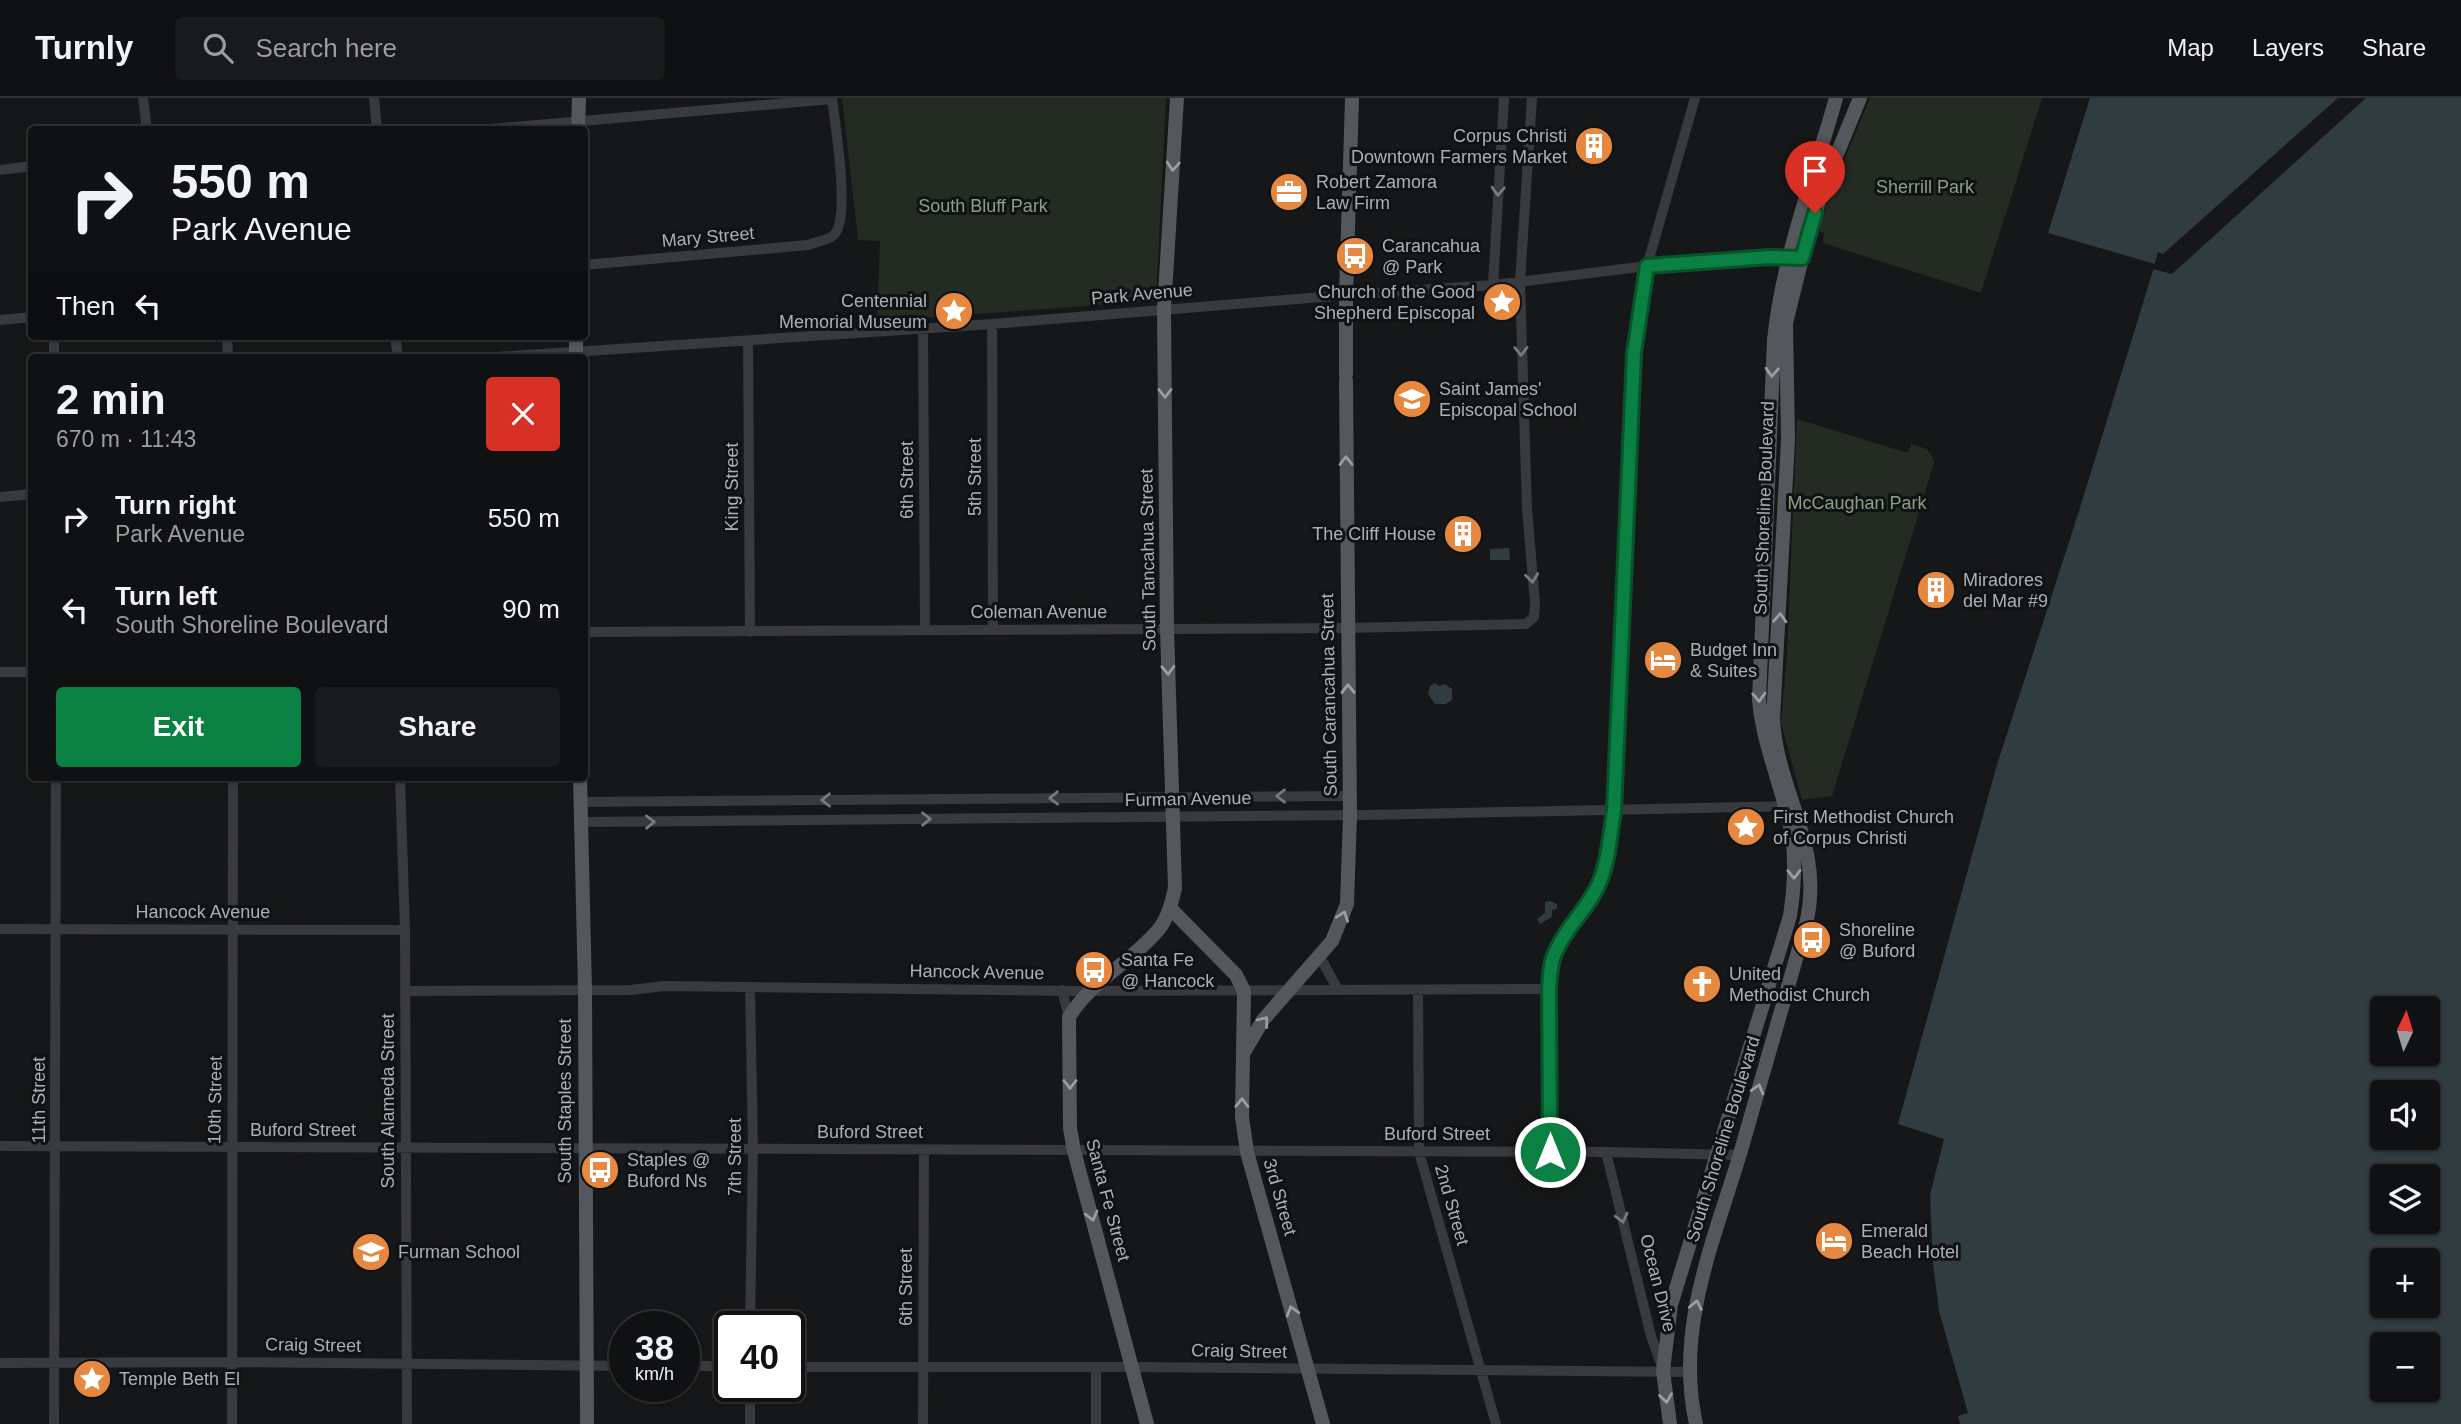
<!DOCTYPE html>
<meta charset="utf-8">
<style>
:root{--surface:#101112;--page:#191a1b;--text:#f1f3f6;--muted:#9c9d9f;--line:#303132;--accent:#0b8043}
body{margin:0;font-family:Helvetica,sans-serif;background:var(--page);color:var(--text);height:100vh;display:flex;flex-direction:column;font-size:26px;white-space:nowrap}
*{box-sizing:border-box;margin:0}
p{font-size:23px;color:var(--muted)}
.icon{flex:none;width:38px;height:38px;fill:none;stroke:currentColor;stroke-width:2;stroke-linecap:round;stroke-linejoin:round}
.map{position:relative;flex:1;overflow:hidden}
.drawer{position:absolute;left:28px;top:256px;width:560px;height:427px;display:flex;flex-direction:column;background:var(--surface);border-radius:7px;box-shadow:0 2px 5px #0004,0 0 0 2px var(--line)}
.drawer>*{flex:none}
.guide{position:absolute;left:28px;top:28px;width:560px;height:214px;border-radius:7px;box-shadow:0 2px 5px #0004,0 0 0 2px var(--line);background:#101112;color:var(--text);overflow:hidden}
.needle{width:46px;rotate:4deg}
.tools{position:absolute;left:2370px;top:898px;display:grid;gap:14px}
.tools a{display:grid;place-items:center;width:70px;height:70px;border-radius:7px;background:var(--surface);box-shadow:0 2px 5px #0004,0 0 0 2px var(--line);font-size:35px}
.speed{position:absolute;left:609px;top:1213px;display:flex;gap:14px;font-size:35px;font-weight:700;text-align:center}
.speed>*{display:grid;place-content:center;width:91px;height:91px;border-radius:50%;background:var(--surface);box-shadow:0 2px 5px #0004,0 0 0 2px var(--line);line-height:1}
.speed small{font-size:18px;font-weight:400}
.speed .limit{border:4px solid #111;border-radius:10px;background:#fff;color:#111}
.pin{position:absolute;display:grid;place-items:center;width:60px;height:60px;color:#fff;margin:-72px -30px;border-radius:50% 50% 50% 0;rotate:-45deg;box-shadow:0 0 7px #0007}
.pin .icon{rotate:45deg}
.me{position:absolute;width:77px;margin:-38px;rotate:0deg;stroke-linejoin:round;filter:drop-shadow(0 0 5px #0008)}
.turn{display:flex;align-items:center;gap:24px;height:147px;padding:0 28px;font-size:32px}
.turn .icon{width:91px;height:91px;stroke-width:2.5}
.turn b{display:block;font-size:49px;line-height:60px}
.then{display:flex;align-items:center;height:66px;padding:0 28px;background:#0003;gap:14px;font-size:26px}
.round{display:grid;place-items:center;flex:none;width:74px;height:74px;border-radius:7px;background:var(--page)}
.head{display:flex;align-items:center;justify-content:space-between;height:119px;padding:0 28px}
h1{font-size:42px;font-weight:800;line-height:52px}
.primary-button{display:flex;gap:14px;margin-top:auto;padding:14px 28px}
.primary-button a{flex:1;height:80px;border-radius:7px;background:var(--accent);color:#fff;font-size:28px;font-weight:800;line-height:80px;text-align:center}
.primary-button a+a{background:var(--page);color:var(--text)}
ul{padding:0;list-style:none}
li{display:flex;align-items:center;gap:21px;height:91px;padding:0 28px}
li div{flex:1}
li b{display:block;font-size:26px}
li em{font-style:normal}
header{display:flex;align-items:center;gap:42px;box-sizing:border-box;height:98px;padding:0 35px;background:var(--surface);border-bottom:2px solid var(--line)}
header strong{font-size:33px}
nav{display:flex;gap:38px;margin-inline-start:auto;font-size:24px}
.search{width:490px;height:63px;background:var(--page);display:flex;align-items:center;gap:18px;box-sizing:border-box;padding:0 24px;border-radius:7px;color:var(--muted);font-size:26px}
.map>svg:first-child{display:block}
.green{fill:#232b23}
.water{fill:#303c40;fill-rule:evenodd}
.pier{fill:#161718}
.lines{fill:none;stroke-linecap:round;stroke-linejoin:round}
.minor{stroke:#383a3d;stroke-width:10}
.major{stroke:#54575c;stroke-width:14}
.oneway{stroke:#989fa5}
.oneway2{stroke:#767b80}
.route-casing{stroke:#07532c;stroke-width:18}
.route{stroke:#0b8043;stroke-width:12}
.labels{text-anchor:middle;stroke-width:6;stroke-linejoin:round;paint-order:stroke}
.poi-label{font-size:18px;fill:#a9b1b7;stroke:#111213;text-anchor:start}
.park-label{font-size:18px;fill:#87a181;stroke:#111213}
.street-label{font-size:18px;fill:#a9b1b7;stroke:#111213}
</style>
<header>
<strong>Turnly</strong>
<div class="search"><svg class="icon" aria-label="search" viewBox="0 0 24 24"><circle cx="10" cy="10" r="6"/><path d="M15 15l6 6"/></svg>Search here</div>
<nav><a>Map</a><a>Layers</a><a>Share</a></nav>
</header>
<div class="map">
<svg width="2461" height="1326" viewBox="0 0 2461 1326">
<rect width="100%" height="100%" fill="#161718"/>
<path class="green" d="M842,0h324l-10,203 -279,20 3,-80 -22,-1z
M1870,0h172l-61,195 -158,-50 1,-10 -5,-2 8,-30z
M1797,321l111,34 3,-9 16,5 6,9 1,5 -102,333 -30,4 -21,-77 6,-70z"/>
<path class="water" d="M2090,0h371v1326h-501l-2,-8 10,-3 -29,-102 -6,-47 -3,-69 14,-56 -46,-15 98,-356 83,-257 76,-247 -107,-31zM2382,910h45v46h-45zM2382,994h45v46h-45zM2382,1078h45v46h-45zM2382,1162h45v46h-45zM2382,1246h45v46h-45z
M1509,450l1,12h-20v-11z
M1435,585l4,3 6,-2 7,5v11l-6,4h-11l-7,-10 2,-8z
M1550,803l7,3v5l-5,1v7l-12,7 -3,-5 8,-6v-11z"/>
<path class="pier" d="M2338,0h28l-194,176 -19,-5 5,-17 5,2z"/>
<g class="lines">
<path class="minor" d="M143,0l4,32
M374,0l3,32
M479,32l353,-31
M0,72l32,-4
M584,167l224,-20c8,-3 20,-5 26,-10 17,-17 1,-111 -2,-137
M1493,187l11,-187
M0,222l32,-3
M992,226l1,305
M923,231l2,301
M54,238v21
M227,238l1,21
M395,238l3,21
M748,243l2,291
M496,259l496,-33 354,-29 147,-10 154,-19 148,-9
M0,399l32,-3
M584,534l763,-4 179,-4 8,-7 1,-14 -8,-94 -7,-227 12,-184
M0,574h32
M400,679l5,153 2,494
M581,704l769,-6
M582,724l784,-7 426,-9
M0,831l405,1
M1320,859l17,31
M750,889l3,162 -3,177
M1062,892l7,27
M1418,892l1,162 77,272
M405,893l226,-1 33,-4 411,5 474,-2
M0,1048l1606,6 133,3
M1550,1054l-1,-163c1,-13 1,-27 7,-38 11,-26 34,-44 44,-70 9,-22 10,-47 14,-70l20,-458 13,-87 48,-168
M1606,1054l45,184 12,33
M0,1265l233,-1 392,4
M684,1268h46
M789,1269h344l556,5
M750,1288v38
M54,1326l2,-647
M232,1326l1,-647
M923,1326l1,-274
M1096,1326v-57"/>
<path class="major" d="M578,32l1,-32
M576,238v21
M1346,276v-79l6,-197
M580,679l5,214 2,433
M1170,810l66,67 8,16 -2,126 5,35 76,272
M1243,956l20,-34 69,-79 15,-37 3,-89 -4,-435
M1147,1326l-73,-273 -4,-23 -1,-111c22,-36 64,-56 90,-88 9,-11 13,-27 16,-41l-8,-259 -3,-319 13,-212
M1670,1326l-7,-53 8,-66 119,-389c4,-26 6,-53 2,-80 -8,-46 -29,-89 -33,-136l15,-360c8,-81 40,-164 62,-242
M1696,1326c-21,-94 17,-181 44,-270 22,-76 44,-153 66,-230 19,-78 -29,-131 -33,-205l15,-279 -2,-117 16,-65 21,-70 37,-90"/>
</g>
<defs><path id="oneway-chevron" d="M-2-3.5L2.5 0L-2 3.5" fill="none" stroke-width="1.6" stroke-linecap="round" stroke-linejoin="round" transform="scale(1.75)"/></defs>
<g class="oneway">
<use href="#oneway-chevron" transform="translate(1173 68) rotate(94)"/>
<use href="#oneway-chevron" transform="translate(1772 274) rotate(93)"/>
<use href="#oneway-chevron" transform="translate(1165 295) rotate(90)"/>
<use href="#oneway-chevron" transform="translate(1346 363) rotate(-90)"/>
<use href="#oneway-chevron" transform="translate(1780 520) rotate(-87)"/>
<use href="#oneway-chevron" transform="translate(1168 572) rotate(88)"/>
<use href="#oneway-chevron" transform="translate(1348 591) rotate(-91)"/>
<use href="#oneway-chevron" transform="translate(1759 599) rotate(87)"/>
<use href="#oneway-chevron" transform="translate(1794 776) rotate(89)"/>
<use href="#oneway-chevron" transform="translate(1343 818) rotate(-71)"/>
<use href="#oneway-chevron" transform="translate(1264 923) rotate(-52)"/>
<use href="#oneway-chevron" transform="translate(1070 986) rotate(90)"/>
<use href="#oneway-chevron" transform="translate(1758 991) rotate(-74)"/>
<use href="#oneway-chevron" transform="translate(1242 1005) rotate(-89)"/>
<use href="#oneway-chevron" transform="translate(1092 1118) rotate(75)"/>
<use href="#oneway-chevron" transform="translate(1696 1207) rotate(-79)"/>
<use href="#oneway-chevron" transform="translate(1292 1213) rotate(-106)"/>
<use href="#oneway-chevron" transform="translate(1666 1300) rotate(82)"/>
</g>
<g class="oneway2">
<use href="#oneway-chevron" transform="translate(1498 93) rotate(93)"/>
<use href="#oneway-chevron" transform="translate(1521 253) rotate(89)"/>
<use href="#oneway-chevron" transform="translate(1532 480) rotate(83)"/>
<use href="#oneway-chevron" transform="translate(1281 698) rotate(180)"/>
<use href="#oneway-chevron" transform="translate(1054 700) rotate(179)"/>
<use href="#oneway-chevron" transform="translate(826 702) rotate(179)"/>
<use href="#oneway-chevron" transform="translate(926 721) rotate(-1)"/>
<use href="#oneway-chevron" transform="translate(650 724) rotate(-1)"/>
<use href="#oneway-chevron" transform="translate(1622 1120) rotate(76)"/>
</g>
<g class="lines">
<g class="route-casing">
<path id="route" d="M1550,1054l-1,-163c1,-13 1,-27 7,-38 11,-26 34,-44 44,-70 9,-22 10,-47 14,-70l20,-458 13,-87 123,-9 32,1 13,-45"/>
</g>
<use href="#route" class="route"/>
</g>
<defs>
<g id="building-disc" transform="scale(2.0125)"><circle r="9.5" fill="#e78840" stroke="#111213"/><path d="M-4-6H4V6H1V3H-1V6H-4ZM-2.5-4.3h1.7v1.8h-1.7ZM.8-4.3h1.7v1.8H.8ZM-2.5-1h1.7V.8h-1.7ZM.8-1h1.7V.8H.8Z" fill="#fff"/></g>
<g id="office-disc" transform="scale(2.0125)"><circle r="9.5" fill="#e78840" stroke="#111213"/><path d="M-6-3h4V-5.5h4V-3h4V5H-6ZM-1-4.5V-3h2v-1.5ZM-6 0V1H6V0Z" fill="#fff"/></g>
<g id="bus-disc" transform="scale(2.0125)"><circle r="9.5" fill="#e78840" stroke="#111213"/><path d="M-5-6H5V4H4V6H2V4H-2V6H-4V4H-5ZM-3.5-4V0h7V-4ZM-3.5 1.2v1.5H-2V1.2ZM2 1.2v1.5H3.5V1.2Z" fill="#fff"/></g>
<g id="sight-disc" transform="scale(2.0125)"><circle r="9.5" fill="#e78840" stroke="#111213"/><path d="M0-6L1.8-2.2L6-1.7L2.9 1.2L3.7 5.4L0 3.3L-3.7 5.4L-2.9 1.2L-6-1.7L-1.8-2.2Z" fill="#fff"/></g>
<g id="school-disc" transform="scale(2.0125)"><circle r="9.5" fill="#e78840" stroke="#111213"/><path d="M0-5L7-2L0 1L-7-2ZM-4 1L0 2.5L4 1V4Q0 6-4 4Z" fill="#fff"/></g>
<g id="hotel-disc" transform="scale(2.0125)"><circle r="9.5" fill="#e78840" stroke="#111213"/><path d="M-6-4.5h1.5V1H6V5H4.5V3h-9V5H-6ZM-4 0a1.8 1.8 0 1 1 3.6 0ZM.5 0V-2.5h3Q6-2.5 6 0Z" fill="#fff"/></g>
<g id="church-disc" transform="scale(2.0125)"><circle r="9.5" fill="#e78840" stroke="#111213"/><path d="M-1.2-6h2.4v3.5h3.3v2.4h-3.3V6h-2.4V-.1h-3.3v-2.4h3.3Z" fill="#fff"/></g>
</defs>
<g fill-rule="evenodd">
<use href="#building-disc" x="1594" y="48"/>
<use href="#office-disc" x="1289" y="94"/>
<use href="#bus-disc" x="1355" y="158"/>
<use href="#sight-disc" x="1502" y="204"/>
<use href="#sight-disc" x="954" y="213"/>
<use href="#school-disc" x="1412" y="301"/>
<use href="#building-disc" x="1463" y="436"/>
<use href="#building-disc" x="1936" y="492"/>
<use href="#hotel-disc" x="1663" y="562"/>
<use href="#sight-disc" x="1746" y="729"/>
<use href="#bus-disc" x="1812" y="842"/>
<use href="#bus-disc" x="1094" y="872"/>
<use href="#church-disc" x="1702" y="886"/>
<use href="#bus-disc" x="600" y="1072"/>
<use href="#hotel-disc" x="1834" y="1143"/>
<use href="#school-disc" x="371" y="1154"/>
<use href="#sight-disc" x="92" y="1281"/>
</g>
<g class="labels">
<g class="poi-label">
<text x="1567" y="44" text-anchor="end">Corpus Christi<tspan x="1567" dy="21">Downtown Farmers Market</tspan></text>
<text x="1316" y="90">Robert Zamora<tspan x="1316" dy="21">Law Firm</tspan></text>
<text x="1382" y="154">Carancahua<tspan x="1382" dy="21">@ Park</tspan></text>
<text x="1475" y="200" text-anchor="end">Church of the Good<tspan x="1475" dy="21">Shepherd Episcopal</tspan></text>
<text x="927" y="209" text-anchor="end">Centennial<tspan x="927" dy="21">Memorial Museum</tspan></text>
<text x="1439" y="297">Saint James'<tspan x="1439" dy="21">Episcopal School</tspan></text>
<text x="1436" y="442" text-anchor="end">The Cliff House</text>
<text x="1963" y="488">Miradores<tspan x="1963" dy="21">del Mar #9</tspan></text>
<text x="1690" y="558">Budget Inn<tspan x="1690" dy="21">&amp; Suites</tspan></text>
<text x="1773" y="725">First Methodist Church<tspan x="1773" dy="21">of Corpus Christi</tspan></text>
<text x="1839" y="838">Shoreline<tspan x="1839" dy="21">@ Buford</tspan></text>
<text x="1121" y="868">Santa Fe<tspan x="1121" dy="21">@ Hancock</tspan></text>
<text x="1729" y="882">United<tspan x="1729" dy="21">Methodist Church</tspan></text>
<text x="627" y="1068">Staples @<tspan x="627" dy="21">Buford Ns</tspan></text>
<text x="1861" y="1139">Emerald<tspan x="1861" dy="21">Beach Hotel</tspan></text>
<text x="398" y="1160">Furman School</text>
<text x="119" y="1287">Temple Beth El</text>
</g>
<g class="park-label">
<text x="1925" y="95">Sherrill Park</text>
<text x="983" y="114">South Bluff Park</text>
<text x="1857" y="411">McCaughan Park</text>
</g>
<g class="street-label">
<text transform="translate(708 139) rotate(-5)" y="6">Mary Street</text>
<text transform="translate(1142 196) rotate(-5)" y="6">Park Avenue</text>
<text transform="translate(975 379) rotate(-90)" y="6">5th Street</text>
<text transform="translate(907 382) rotate(-90)" y="6">6th Street</text>
<text transform="translate(732 389) rotate(-90)" y="6">King Street</text>
<text transform="translate(1764 410) rotate(-88)" y="6">South Shoreline Boulevard</text>
<text transform="translate(1148 462) rotate(-91)" y="6">South Tancahua Street</text>
<text x="1039" y="520">Coleman Avenue</text>
<text transform="translate(1329 597) rotate(-91)" y="6">South Carancahua Street</text>
<text transform="translate(1188 701) rotate(-1)" y="6">Furman Avenue</text>
<text x="203" y="820">Hancock Avenue</text>
<text transform="translate(977 874) rotate(1)" y="6">Hancock Avenue</text>
<text transform="translate(39 1002) rotate(-90)" y="6">11th Street</text>
<text transform="translate(215 1002) rotate(-89)" y="6">10th Street</text>
<text transform="translate(388 1003) rotate(-90)" y="6">South Alameda Street</text>
<text transform="translate(565 1003) rotate(-90)" y="6">South Staples Street</text>
<text x="303" y="1038">Buford Street</text>
<text x="870" y="1040">Buford Street</text>
<text x="1437" y="1042">Buford Street</text>
<text transform="translate(1723 1041) rotate(-73)" y="6">South Shoreline Boulevard</text>
<text transform="translate(735 1059) rotate(-90)" y="6">7th Street</text>
<text transform="translate(1280 1099) rotate(74)" y="6">3rd Street</text>
<text transform="translate(1108 1102) rotate(75)" y="6">Santa Fe Street</text>
<text transform="translate(1452 1107) rotate(74)" y="6">2nd Street</text>
<text transform="translate(1658 1185) rotate(76)" y="6">Ocean Drive</text>
<text transform="translate(906 1189) rotate(-90)" y="6">6th Street</text>
<text transform="translate(313 1247) rotate(1)" y="6">Craig Street</text>
<text transform="translate(1239 1253) rotate(1)" y="6">Craig Street</text>
</g>
</g>
</svg>
<div class="tools">
<a><svg class="needle" viewBox="-14 -14 28 28"><path d="M0-13l5 13h-10z" fill="#e53935"/><path d="M0 13l5-13h-10z" fill="#9c9d9f"/></svg></a>
<a><svg class="icon" aria-label="sound" viewBox="0 0 24 24"><path d="M4 9h4l5-4v14l-5-4H4zM17 9q2 3 0 6"/></svg></a>
<a><svg class="icon" aria-label="layers" viewBox="0 0 24 24"><path d="M12 4l9 5-9 5-9-5zM3 14l9 5 9-5"/></svg></a>
<a>+</a>
<a>−</a>
</div>
<div class="speed"><div>38<small>km/h</small></div><div class="limit">40</div></div>
<div class="pin" style="left:1815px;top:115px;background:#d93025"><svg class="icon" aria-label="arrive" viewBox="0 0 24 24"><path d="M6 21V4h12l-3 4 3 4H6"/></svg></div>
<svg class="me" style="left:1550px;top:1054px" viewBox="-20 -20 40 40"><circle r="17" fill="#0b8043" stroke="#fff" stroke-width="3"/><path d="M0-11L8 9 0 5-8 9z" fill="#fff"/></svg>
<div class="guide">
<div class="turn"><svg class="icon" aria-label="right" viewBox="0 0 24 24"><path d="M7 20v-9h11M14 6l5 5-5 5"/></svg><div><b>550 m</b>Park Avenue</div></div>
<div class="then">Then<svg class="icon" aria-label="left" viewBox="0 0 24 24"><path d="M17 20v-9H6M10 6l-5 5 5 5"/></svg></div>
</div>
<section class="drawer">
<div class="head"><div><h1>2 min</h1><p>670 m · 11:43</p></div><a class="round" style="background:#d93025;color:#fff"><svg class="icon" aria-label="close" viewBox="0 0 24 24"><path d="M6 6l12 12M18 6L6 18"/></svg></a></div>
<ul>
<li><svg class="icon" aria-label="right" viewBox="0 0 24 24"><path d="M7 20v-9h11M14 6l5 5-5 5"/></svg><div><b>Turn right</b><p>Park Avenue</p></div><em>550 m</em></li>
<li><svg class="icon" aria-label="left" viewBox="0 0 24 24"><path d="M17 20v-9H6M10 6l-5 5 5 5"/></svg><div><b>Turn left</b><p>South Shoreline Boulevard</p></div><em>90 m</em></li>
</ul>
<div class="primary-button"><a>Exit</a><a>Share</a></div>
</section>
</div>
